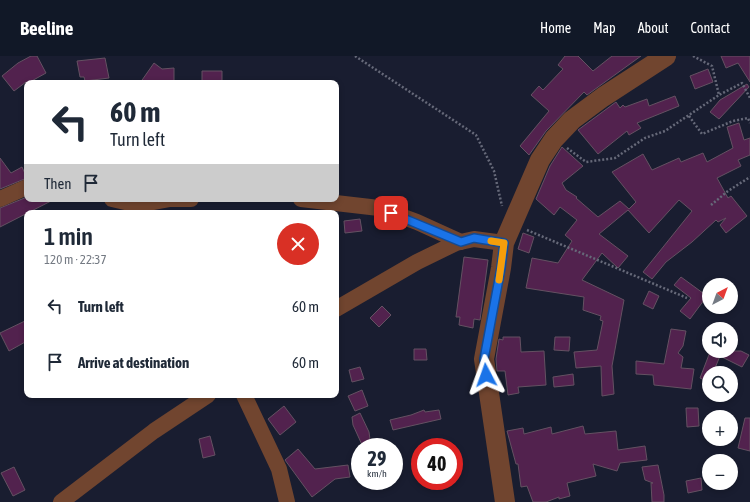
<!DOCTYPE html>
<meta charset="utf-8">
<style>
:root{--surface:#fff;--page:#f6f6f7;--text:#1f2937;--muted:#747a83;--accent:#111827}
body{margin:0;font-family:"Asap Condensed",sans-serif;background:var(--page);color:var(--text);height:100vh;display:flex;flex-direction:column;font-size:15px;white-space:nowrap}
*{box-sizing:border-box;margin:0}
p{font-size:13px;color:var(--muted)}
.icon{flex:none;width:22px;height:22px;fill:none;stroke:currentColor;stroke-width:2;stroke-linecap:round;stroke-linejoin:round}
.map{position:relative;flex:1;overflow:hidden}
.panel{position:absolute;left:24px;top:154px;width:315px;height:188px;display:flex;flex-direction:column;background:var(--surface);border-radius:8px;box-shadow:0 2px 6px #0003}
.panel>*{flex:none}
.top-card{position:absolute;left:24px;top:24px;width:315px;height:122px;border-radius:8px;box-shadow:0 2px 6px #0003;background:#fff;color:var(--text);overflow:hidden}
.needle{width:26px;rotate:41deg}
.controls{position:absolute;left:702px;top:222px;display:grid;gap:8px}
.controls a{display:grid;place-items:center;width:36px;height:36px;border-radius:50%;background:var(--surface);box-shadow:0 2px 6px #0003;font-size:20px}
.speed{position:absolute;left:351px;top:382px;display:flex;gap:8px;font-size:20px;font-weight:700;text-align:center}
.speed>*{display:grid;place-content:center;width:52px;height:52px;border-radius:50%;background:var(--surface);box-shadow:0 2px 6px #0003;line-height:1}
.speed small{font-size:10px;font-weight:400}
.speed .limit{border:6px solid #d22;background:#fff;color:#111}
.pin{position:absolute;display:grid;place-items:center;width:34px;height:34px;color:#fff;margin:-17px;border-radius:8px;box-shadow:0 2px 6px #0006}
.me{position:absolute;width:44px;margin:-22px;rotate:356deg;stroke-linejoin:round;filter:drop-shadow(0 0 3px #0008)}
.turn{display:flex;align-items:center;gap:14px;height:84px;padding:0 20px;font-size:18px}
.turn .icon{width:52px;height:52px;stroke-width:2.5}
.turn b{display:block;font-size:28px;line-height:34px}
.then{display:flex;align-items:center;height:38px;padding:0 20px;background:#0003;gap:8px;font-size:15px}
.round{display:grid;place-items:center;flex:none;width:42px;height:42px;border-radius:21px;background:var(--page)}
.head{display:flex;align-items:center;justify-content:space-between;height:68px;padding:0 20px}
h1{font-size:24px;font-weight:600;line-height:30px}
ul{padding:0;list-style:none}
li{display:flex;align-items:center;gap:12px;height:56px;padding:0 20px}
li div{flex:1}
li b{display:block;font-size:15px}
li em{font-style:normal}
header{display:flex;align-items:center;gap:24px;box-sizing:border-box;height:56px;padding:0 20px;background:var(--accent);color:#fff}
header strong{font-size:19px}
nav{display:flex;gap:22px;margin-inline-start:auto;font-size:14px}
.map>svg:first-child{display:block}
.building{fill:#52224e;stroke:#645162}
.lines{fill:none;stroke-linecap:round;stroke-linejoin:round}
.path{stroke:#666979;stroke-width:2.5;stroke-dasharray:2 2;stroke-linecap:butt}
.minor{stroke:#71452f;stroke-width:16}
.tertiary{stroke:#71452f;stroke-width:20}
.route-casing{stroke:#114b97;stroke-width:10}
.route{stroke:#1a73e8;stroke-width:7}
.slow{stroke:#f59e0b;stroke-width:7}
</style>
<header>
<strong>Beeline</strong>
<nav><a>Home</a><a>Map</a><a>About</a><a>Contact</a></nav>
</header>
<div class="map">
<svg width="750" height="446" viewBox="0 0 750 446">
<rect width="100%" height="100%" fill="#191d30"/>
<path class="building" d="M31,0h6l9,17 -18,10 -2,-1 -12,9 -12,-15 16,-13z
M565,0h13l15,15 19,-15h29l-54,39 -3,-3 -38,39 -17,24 -9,-9 29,-35 -18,-16 8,-9 4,4 20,-21 -5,-4z
M721,0h29v26l-12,-19 -12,5z
M105,2l4,20 -24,3 -1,-4h-4l-3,-16z
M154,7l8,6 12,-1v15h-34z
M708,13l5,13 -18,7 -5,-13z
M202,15h20v12h-20z
M747,28l2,3 -30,32 -9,-7 10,-12z
M675,40l4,10 -42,17 4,5 -12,7 -2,-4 -29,23 -20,-24 38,-28 4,6 3,-3 2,2 22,-8 2,7z
M739,67l5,17 6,-2v17l-12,5 3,6 -24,12 11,20 3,-2 16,20 -21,17 -6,-8 6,-7 -8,4 -2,-2 -24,22 -26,20 -14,17 -9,-7 49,-61 -13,-11 -30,33 -21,-23 -29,24 29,22 -10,12 -16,-15 -20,27 42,20 -12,66 2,28 -12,2 -1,-30 -25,2 -2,-16 23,-2 6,-29 -3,-1 1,-4 -18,-6 1,-13 -58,-9 6,-30 26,5 14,-22 -7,-6 12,-15 -17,-13 -6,8 -18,-16 14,-33 12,-19 21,19 -21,17 4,7 11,7 -1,1 22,19 22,-16 9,8 7,-7 -24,-30 31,-18 9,16 27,-12 2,4 22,-9 4,9 26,-14 -6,-21z
M0,102l11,15 11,-6 5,11 -27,11z
M27,141v2h28l-55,28v-19z
M360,163l2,12 -17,2 -1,-12z
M523,177l11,4 -5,16 -11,-4z
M464,201l24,3 -8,60 -6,-1 -1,9 -14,-3 1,-8h-4z
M681,221l26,19 -17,23 -10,-8 11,-13 -17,-13z
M649,235l10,5 -6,13 -10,-5z
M382,250l9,9 -12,12 -9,-9z
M27,264v21l-18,10 -9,-18z
M671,273l15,2 -3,15 -5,7 5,4 -2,11 13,1 -3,20 -37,-4 -1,-10 -17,-1v-13l28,3z
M503,281h17l1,15 23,-1 2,34 -28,2 1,6 -11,2 -3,-24h-8l-1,-12 3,-20 4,1z
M555,281h15l-1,14 -15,-1z
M414,293h12l1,11h-13z
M709,295h32l8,4 -7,12 -22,-11 -7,17h-4v9l-9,-4 10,-26z
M360,311l4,12 -12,3 -3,-12z
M573,318l1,11 -20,2 -1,-10z
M362,334l6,16 -13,5 -7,-15z
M284,350l12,16 -16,13 -12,-16z
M686,352h12l1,18 -12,1z
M424,354l1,2 14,-2 2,9 -48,11 -3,-10 21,-5z
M360,357l9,19 2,15h-8l-10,-22 -1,-8z
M745,362h5v33l-12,-3z
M583,370l2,8 31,-3 2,19 27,-4 2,14 -27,3 -3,8 -24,-7 3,12 -29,7 3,13 -11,3v-2l-13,5h-13l-6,-16 -6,1 -3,-23h-2l-9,-33 16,-3 1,6 27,-7 1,7z
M210,380l5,19 -12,3 -4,-19z
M298,393l17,20 33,-4 2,12 -15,2 -23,18 -27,-37z
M658,409l6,30v7h-12l-1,-19h2l-8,-3 -3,-13z
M14,411l11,23 -12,6 -12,-23z
M701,422l1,12 -14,3 -2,-12z"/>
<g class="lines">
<path class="path" d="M355,0l121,79 18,36 8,35
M693,0l19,10 7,29 23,-12 8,15
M689,60l13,18 31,-13 15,-3 2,5
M567,92l19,14 29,-4 30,-20 20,-7 54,-36
M711,149l17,-14 22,-14
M527,174l160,68"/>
<path class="minor" d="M0,143l27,-12
M112,143l26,6 32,-6h21
M301,143l78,9 38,14 44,20
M336,253l81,-47 39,-19 18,-4 30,4
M244,339l35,74 8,33
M61,446l93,-71 54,-36"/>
<path class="tertiary" d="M505,446l-21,-143 17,-91 3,-25 36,-83 14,-21 18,-19 31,-23 63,-41"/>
</g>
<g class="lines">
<g class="route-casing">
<path id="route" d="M391,157l70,29 13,-4 30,5 -3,25 -17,91 2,16"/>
</g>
<use href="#route" class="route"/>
<path class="slow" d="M491,185l13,2 -5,37"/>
</g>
</svg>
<div class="controls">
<a><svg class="needle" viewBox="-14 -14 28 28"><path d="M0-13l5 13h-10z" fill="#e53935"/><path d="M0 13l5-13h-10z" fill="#747a83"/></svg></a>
<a><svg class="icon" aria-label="sound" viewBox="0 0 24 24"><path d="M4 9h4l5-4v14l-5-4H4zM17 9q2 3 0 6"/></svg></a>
<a><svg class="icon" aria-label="search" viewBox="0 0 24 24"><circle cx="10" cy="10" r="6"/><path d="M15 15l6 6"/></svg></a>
<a>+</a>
<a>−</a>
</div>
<div class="speed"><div>29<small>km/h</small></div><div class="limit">40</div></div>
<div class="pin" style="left:391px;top:157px;background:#d93025"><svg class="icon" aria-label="arrive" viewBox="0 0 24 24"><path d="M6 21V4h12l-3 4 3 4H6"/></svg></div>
<svg class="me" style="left:486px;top:319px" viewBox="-20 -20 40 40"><path d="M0-17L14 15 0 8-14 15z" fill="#1a73e8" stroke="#fff" stroke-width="4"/></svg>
<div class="top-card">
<div class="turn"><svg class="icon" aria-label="left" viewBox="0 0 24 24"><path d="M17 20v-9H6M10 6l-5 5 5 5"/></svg><div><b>60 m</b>Turn left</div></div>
<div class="then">Then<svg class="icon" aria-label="arrive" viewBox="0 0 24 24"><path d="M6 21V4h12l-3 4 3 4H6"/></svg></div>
</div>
<section class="panel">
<div class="head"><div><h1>1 min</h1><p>120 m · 22:37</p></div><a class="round" style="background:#d93025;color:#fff"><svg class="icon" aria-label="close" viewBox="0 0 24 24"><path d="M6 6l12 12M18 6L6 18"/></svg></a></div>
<ul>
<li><svg class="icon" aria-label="left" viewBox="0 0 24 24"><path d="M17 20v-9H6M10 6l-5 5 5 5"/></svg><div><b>Turn left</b></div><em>60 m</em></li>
<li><svg class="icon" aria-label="arrive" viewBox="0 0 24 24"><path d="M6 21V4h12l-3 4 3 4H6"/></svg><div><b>Arrive at destination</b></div><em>60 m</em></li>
</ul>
</section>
</div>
